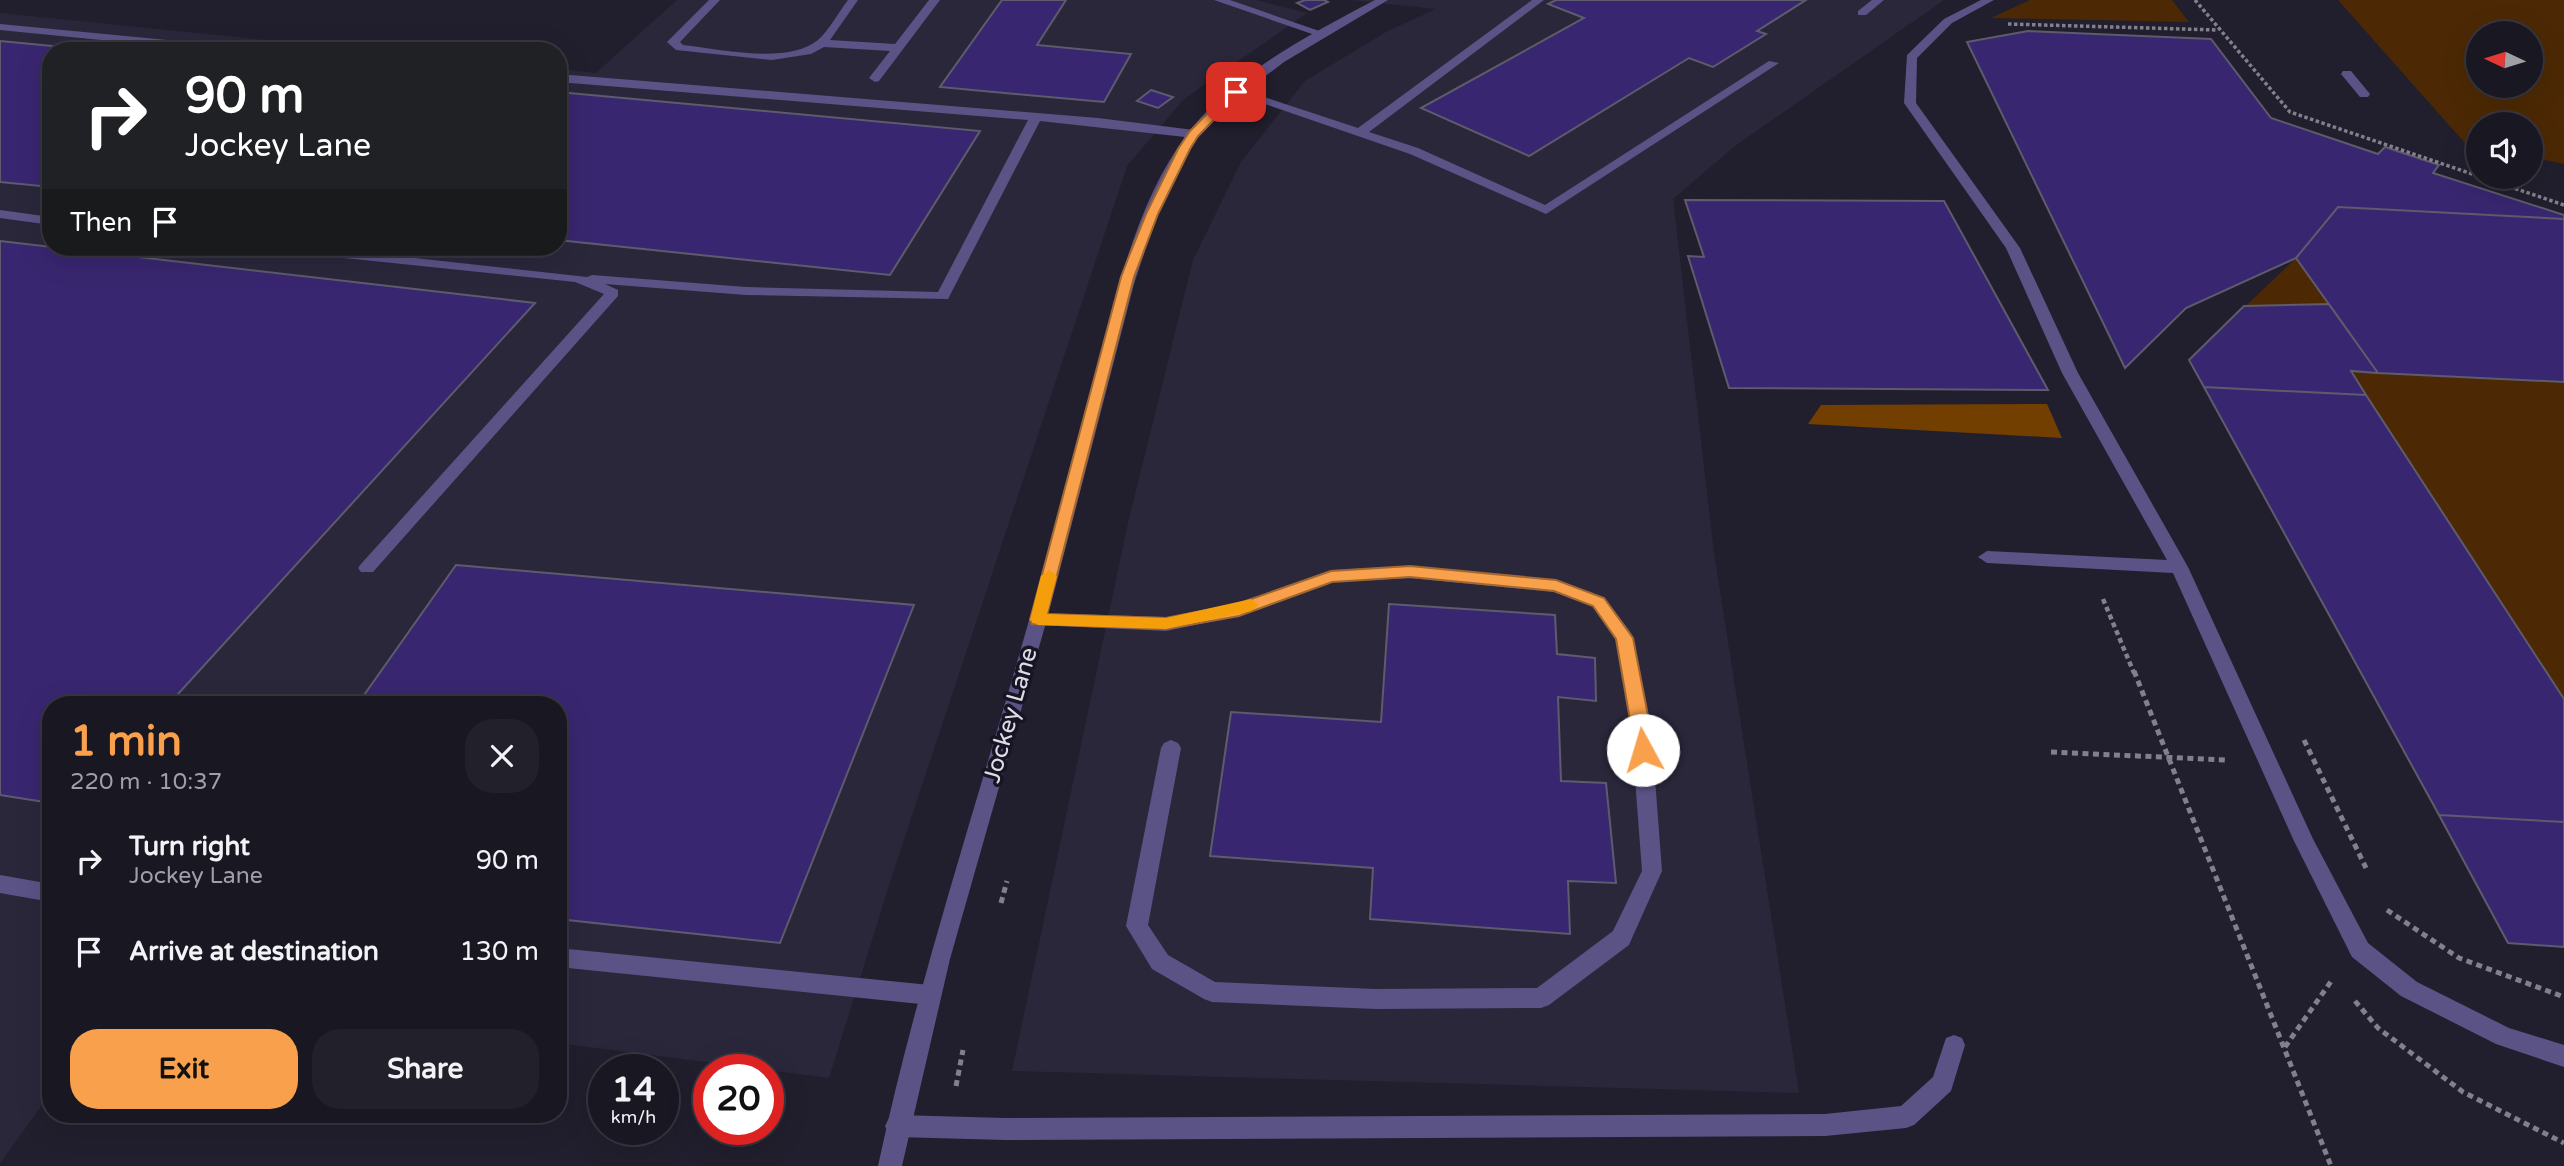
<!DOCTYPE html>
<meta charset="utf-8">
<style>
:root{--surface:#191722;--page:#22202a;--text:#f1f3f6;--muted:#9f9fa5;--line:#373640;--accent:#f8a04b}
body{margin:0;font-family:"Varela Round",sans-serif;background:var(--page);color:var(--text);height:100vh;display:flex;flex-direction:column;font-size:26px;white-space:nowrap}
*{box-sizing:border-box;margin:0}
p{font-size:23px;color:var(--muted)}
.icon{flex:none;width:38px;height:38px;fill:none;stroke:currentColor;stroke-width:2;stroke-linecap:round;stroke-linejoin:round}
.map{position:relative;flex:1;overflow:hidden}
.drawer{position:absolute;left:42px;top:696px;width:525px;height:427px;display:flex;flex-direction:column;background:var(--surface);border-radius:28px;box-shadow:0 7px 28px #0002,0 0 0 2px var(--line)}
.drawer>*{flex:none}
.hud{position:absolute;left:42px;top:42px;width:525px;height:214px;border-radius:28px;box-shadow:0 7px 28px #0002,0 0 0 2px var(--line);background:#202124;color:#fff;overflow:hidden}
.needle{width:46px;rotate:274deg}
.tools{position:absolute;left:2466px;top:21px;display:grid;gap:14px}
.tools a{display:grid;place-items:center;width:77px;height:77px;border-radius:50%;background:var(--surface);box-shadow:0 7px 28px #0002,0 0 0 2px var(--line);font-size:35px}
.speed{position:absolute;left:588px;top:1054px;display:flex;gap:14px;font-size:35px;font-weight:700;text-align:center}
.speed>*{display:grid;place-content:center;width:91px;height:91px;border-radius:50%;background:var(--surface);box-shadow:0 7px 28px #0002,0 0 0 2px var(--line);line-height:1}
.speed small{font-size:18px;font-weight:400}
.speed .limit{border:10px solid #d22;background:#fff;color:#111}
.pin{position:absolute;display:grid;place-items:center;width:60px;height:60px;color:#fff;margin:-30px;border-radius:14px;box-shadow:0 4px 10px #0006}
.me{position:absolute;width:77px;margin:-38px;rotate:354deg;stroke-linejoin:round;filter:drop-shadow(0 0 5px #0008)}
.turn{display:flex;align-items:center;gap:24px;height:147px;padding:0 28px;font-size:32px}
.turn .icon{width:91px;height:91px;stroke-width:2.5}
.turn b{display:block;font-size:49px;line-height:60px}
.then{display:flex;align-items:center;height:66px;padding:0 28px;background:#0003;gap:14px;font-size:26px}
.round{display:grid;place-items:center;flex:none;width:74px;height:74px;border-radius:28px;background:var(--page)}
.overview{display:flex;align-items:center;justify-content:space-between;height:119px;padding:0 28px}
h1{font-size:42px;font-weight:700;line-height:52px;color:var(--accent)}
.primary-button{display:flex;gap:14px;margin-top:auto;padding:14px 28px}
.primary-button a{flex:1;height:80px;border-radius:28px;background:var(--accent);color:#111;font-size:28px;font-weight:700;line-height:80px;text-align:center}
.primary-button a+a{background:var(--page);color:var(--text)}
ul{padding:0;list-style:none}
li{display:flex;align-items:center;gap:21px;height:91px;padding:0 28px}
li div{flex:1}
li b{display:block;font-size:26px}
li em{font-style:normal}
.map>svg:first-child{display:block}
.built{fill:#2a273b}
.green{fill:#4c2904;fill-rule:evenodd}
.forest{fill:#723f00}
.building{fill:#392670;stroke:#5d5b6c;stroke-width:2}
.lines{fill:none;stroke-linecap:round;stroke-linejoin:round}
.path-far2{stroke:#81808c;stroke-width:3.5;stroke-dasharray:3.5 2.5;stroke-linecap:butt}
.path-far1{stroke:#81808c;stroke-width:4.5;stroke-dasharray:5 3.5;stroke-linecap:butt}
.path{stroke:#81808c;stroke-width:5;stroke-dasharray:6 4.5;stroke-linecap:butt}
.service{fill:#5b5386;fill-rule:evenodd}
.tertiary{fill:#5b5386;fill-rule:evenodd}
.route{fill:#f8a04b;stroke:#a16831;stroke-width:2}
.slow{fill:#f59e0b}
.labels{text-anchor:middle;stroke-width:7;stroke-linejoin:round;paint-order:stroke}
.street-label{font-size:24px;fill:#dcdce6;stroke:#171523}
</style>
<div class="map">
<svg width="2564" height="1166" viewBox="0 0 2564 1166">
<rect width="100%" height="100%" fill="#211f2d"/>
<path class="built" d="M677,0h579l51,13 -123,86 -57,67 -236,713 -62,199 -271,-35v-338h-507v388l-51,70v-1150l374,38h-323v196h507v-178l38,4z
M1351,0h593l-209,146 -62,53 41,354 85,540 -787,-22 116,-548 65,-263 48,-98 64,-81 81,-49 50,-23z"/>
<path class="green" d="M2030,0h142l17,22 -198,-4z
M2338,0h226v164l-33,-7 -1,-33h-52v21l-14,-3zM2478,33h52v53h-52z
M2338,207l226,12v728l-56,-4 -319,-583 107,-102z"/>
<path class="forest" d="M2047,404l15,34 -254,-14 13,-19z"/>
<path class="building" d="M1002,0h64l-29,45 94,9 -27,48 -164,-15z
M1305,0h19l4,2 -18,8 -13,-7z
M1556,0h250l-49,31 9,3 -53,33 -24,-9 -160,98 -108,-48 163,-90 -36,-14z
M2028,31l183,8 60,79 107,36 7,-7 54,18 -6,8 131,42v4l-226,-12 -42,51 -110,50 -61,60 -158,-326z
M0,41l105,10h-54v136l-51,-5z
M1151,90l22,7 -15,11 -21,-7z
M558,92l422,39 -90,144 -332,-35z
M1685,200l259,1 104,189 -319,-2 -41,-132 16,1z
M2338,207l226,12v163l-186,-9 -82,-115z
M0,241l535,62 -367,402h-117v98l-51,-8z
M2329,304l49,69 -27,-2 15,24 -162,-8 -15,-27 55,-54z
M2204,387l162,8 198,304v123l-125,-7z
M456,565l458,40 -134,338 -222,-24v-214h-201z
M1389,604l166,11 2,39 38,4 1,43 -38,-4 3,84 45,2 10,100 -48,-2 2,53 -200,-15 3,-51 -163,-12 21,-144 150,10z
M2439,815l125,7v125l-56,-4z"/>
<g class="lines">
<path class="path-far2" d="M2195,0l95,112 188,64
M2008,24l210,6
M2481,177l83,28"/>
<path class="path-far1" d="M2103,599l31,74"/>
<path class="path" d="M2134,671l197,495
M2304,740l62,128
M2051,752l174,8
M1001,903l6,-22
M2387,910l72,48 105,39
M2355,1001l23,27 85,64 101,51
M2285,1047l47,-67
M956,1086l7,-36"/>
<path class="service" d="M709,0h11l-40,42 3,3c37,4 104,20 135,-5 12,-11 20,-27 30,-40h10l-28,40 65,4 34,-44h11l-61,81 -4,1 -6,-4 21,-27 -66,-4 -13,7 -39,6 -96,-10 -9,-8z
M1214,0h16l95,33 -10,2z
M1532,0h12l-175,132 49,16 127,57 224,-144 10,2 -233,151 -136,-60 -180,-62 10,-3 118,39z
M1872,0h12l-18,15h-8v-4z
M1981,0h13l-42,23 -35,35 -1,45 104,145 58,125 110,194 125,272 55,104 49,39 92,46 55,17v22l-68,-23 -95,-48 -49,-39 -58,-116 -121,-268 -186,-10 -9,-6 9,-6 180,9 -105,-187 -56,-125 -102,-145 3,-48 37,-36z
M0,24l251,24 6,3h-45l-212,-21z
M2343,71h8l19,23 -2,3h-8l-19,-23z
M558,74l540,44 96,12 6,4 -6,4 -154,-17 -92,178 -202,-4 -141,-11 13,6v6l-245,276h-12l-3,-4 3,-4 243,-270 -29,-12 -298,-31 -7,-4h45l272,30 5,-2 154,12 192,5 90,-172 -470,-38z
M0,210l51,7v8l-51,-7z
M1410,566l152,16 43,16 26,35 20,93 11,145 -30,67 -3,7 -80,60 -8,3 -165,1 -164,-7 -8,-3 -52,-30 -26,-43 35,-178 3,-5 7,-3 7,3 3,5 -33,177 20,30 47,27 161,7 161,-1 76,-57 29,-60 -11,-145 -15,-87 -23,-33 -39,-14 -144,-14 -77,4 -94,34 -73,15 -128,-6 -6,-1 -3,-5 3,-5 6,-1 128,4 71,-13 94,-34z
M0,875l51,9v18l-51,-9z
M558,948l372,37 8,3 3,7 -3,7 -8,3 -372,-38z
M1954,1035l8,3 3,7 -14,46 -37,34 -8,3 -81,8 -820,4 -108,-3 -8,-3 -4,-8 4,-8 8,-3 108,3 820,-4 76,-8 32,-29 13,-39z"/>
<path class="tertiary" d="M1375,0h13l-104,62 -50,38 -37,39 -16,25 -27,59 -20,61 -87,335 -97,340 -48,207h-24c42,-196 107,-385 160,-578 19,-70 37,-140 56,-210 23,-83 41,-175 94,-245 46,-60 121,-98 187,-133z"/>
</g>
<path class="route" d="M1232,89l9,3 -43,44 -8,13 -32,65 -24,63 -87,337 119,4 71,-14 94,-33 79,-5 146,14 48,18 29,40 17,88 2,24 -3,5h-13l-20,-116 -23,-33 -39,-15 -144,-14 -78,5 -93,34 -73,13 -134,-5 -2,-4 91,-343 8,-21 17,-42 32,-65 12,-18z"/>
<path class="slow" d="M1049,570l8,6 -10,38 119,4 85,-19 8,6 -8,6 -85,18 -128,-4 -8,-5 11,-44z"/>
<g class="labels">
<g class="street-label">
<text transform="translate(1010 715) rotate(-74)" y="8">Jockey Lane</text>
</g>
</g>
</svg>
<div class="tools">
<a><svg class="needle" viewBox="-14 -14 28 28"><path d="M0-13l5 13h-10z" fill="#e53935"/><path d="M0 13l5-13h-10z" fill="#9f9fa5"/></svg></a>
<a><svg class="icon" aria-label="sound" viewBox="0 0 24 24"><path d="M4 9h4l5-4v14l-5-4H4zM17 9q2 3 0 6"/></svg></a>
</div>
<div class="speed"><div>14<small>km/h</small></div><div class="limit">20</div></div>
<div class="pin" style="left:1236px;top:92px;background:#d93025"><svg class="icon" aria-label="arrive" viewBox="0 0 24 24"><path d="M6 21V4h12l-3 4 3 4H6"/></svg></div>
<svg class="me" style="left:1643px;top:750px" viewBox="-20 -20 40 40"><circle r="19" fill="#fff"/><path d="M0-13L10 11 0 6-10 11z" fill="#f8a04b"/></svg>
<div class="hud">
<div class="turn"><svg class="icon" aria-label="right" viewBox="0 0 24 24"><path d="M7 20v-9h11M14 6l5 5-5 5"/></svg><div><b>90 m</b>Jockey Lane</div></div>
<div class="then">Then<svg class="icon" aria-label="arrive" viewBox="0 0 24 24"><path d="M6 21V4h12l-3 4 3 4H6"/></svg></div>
</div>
<section class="drawer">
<div class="overview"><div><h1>1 min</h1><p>220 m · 10:37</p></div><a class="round"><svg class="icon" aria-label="close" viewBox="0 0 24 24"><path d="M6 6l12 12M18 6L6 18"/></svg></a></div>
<ul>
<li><svg class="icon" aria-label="right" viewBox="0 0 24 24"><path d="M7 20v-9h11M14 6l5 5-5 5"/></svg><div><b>Turn right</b><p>Jockey Lane</p></div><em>90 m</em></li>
<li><svg class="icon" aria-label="arrive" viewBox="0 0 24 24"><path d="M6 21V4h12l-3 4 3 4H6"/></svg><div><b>Arrive at destination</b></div><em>130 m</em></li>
</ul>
<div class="primary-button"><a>Exit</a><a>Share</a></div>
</section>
</div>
